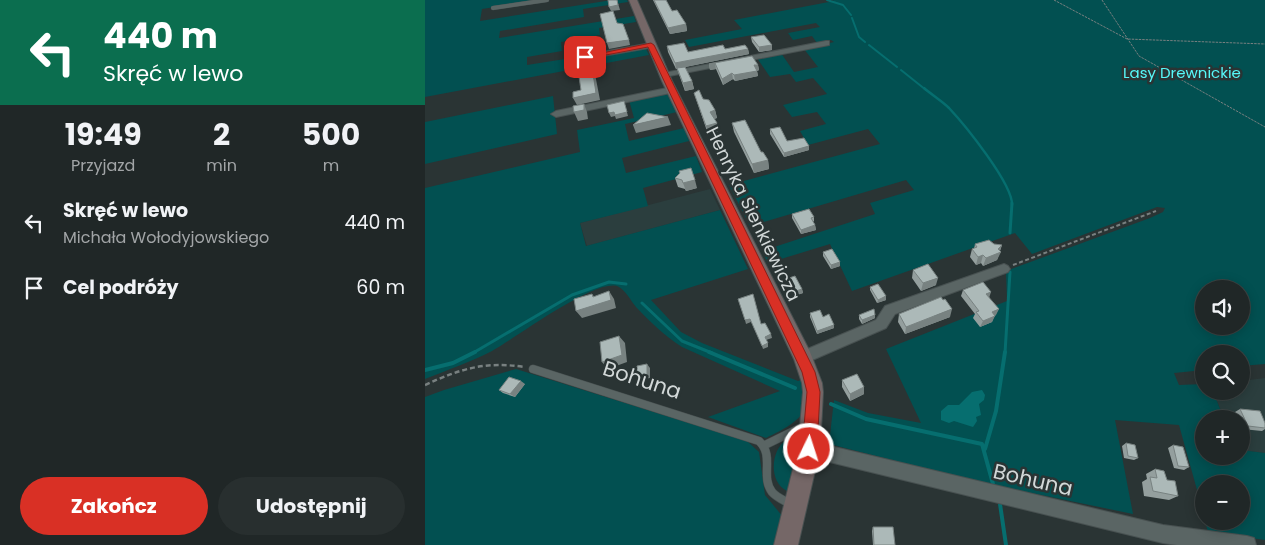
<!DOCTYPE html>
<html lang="pl">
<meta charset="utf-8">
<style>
:root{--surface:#202727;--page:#282f2f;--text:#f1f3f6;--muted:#a2a5a7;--line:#3d4444;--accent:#d93025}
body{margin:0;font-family:Poppins,sans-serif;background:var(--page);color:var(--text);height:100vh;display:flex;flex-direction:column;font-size:19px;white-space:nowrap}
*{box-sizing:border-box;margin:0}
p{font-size:16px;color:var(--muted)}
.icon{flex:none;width:28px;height:28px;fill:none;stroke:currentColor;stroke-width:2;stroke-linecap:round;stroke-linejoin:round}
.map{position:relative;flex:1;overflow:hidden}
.side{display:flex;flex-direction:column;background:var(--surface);width:425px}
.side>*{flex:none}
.banner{background:#0b6e4f;color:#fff;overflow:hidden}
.buttons{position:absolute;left:770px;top:280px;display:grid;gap:10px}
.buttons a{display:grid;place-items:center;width:55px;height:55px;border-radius:50%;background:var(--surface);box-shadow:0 2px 12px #0003,0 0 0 1px var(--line);font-size:25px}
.pin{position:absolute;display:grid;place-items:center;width:42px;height:42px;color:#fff;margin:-21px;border-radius:10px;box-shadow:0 2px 8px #0006}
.me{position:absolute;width:55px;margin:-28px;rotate:4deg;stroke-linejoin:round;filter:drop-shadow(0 0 4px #0008)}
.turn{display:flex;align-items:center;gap:18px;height:105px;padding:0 20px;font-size:22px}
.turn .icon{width:65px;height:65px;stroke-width:2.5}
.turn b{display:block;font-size:35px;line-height:42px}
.eta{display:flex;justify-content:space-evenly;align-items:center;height:85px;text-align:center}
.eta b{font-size:30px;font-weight:700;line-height:35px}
.primary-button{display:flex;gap:10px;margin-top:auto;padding:10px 20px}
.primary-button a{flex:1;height:58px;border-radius:30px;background:var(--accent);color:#fff;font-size:20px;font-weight:700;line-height:58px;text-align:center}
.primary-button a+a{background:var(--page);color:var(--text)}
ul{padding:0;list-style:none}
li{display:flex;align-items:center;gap:15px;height:65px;padding:0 20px}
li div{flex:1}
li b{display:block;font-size:19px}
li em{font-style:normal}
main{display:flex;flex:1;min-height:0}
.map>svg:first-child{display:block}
.built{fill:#2b3e3e}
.green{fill:#025051;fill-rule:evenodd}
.water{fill:#066e6f}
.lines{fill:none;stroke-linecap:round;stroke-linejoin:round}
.stream-far3{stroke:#066e6f;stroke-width:2}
.stream-far2{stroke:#066e6f;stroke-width:2.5}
.stream-far1{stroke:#066e6f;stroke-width:3}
.stream{stroke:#066e6f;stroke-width:4}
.lane-far1-casing{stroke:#485151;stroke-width:4.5}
.lane-casing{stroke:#485151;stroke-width:9}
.street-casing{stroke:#485151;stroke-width:2}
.secondary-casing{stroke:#485151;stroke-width:2}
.path-far2{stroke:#788080;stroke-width:1;stroke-dasharray:2.5 1;stroke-linecap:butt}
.path-far1{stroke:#788080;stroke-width:2;stroke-dasharray:4 2.5;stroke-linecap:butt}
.path{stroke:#788080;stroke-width:2.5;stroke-dasharray:5 3;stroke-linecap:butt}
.lane-far1{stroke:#5a6564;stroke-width:4}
.lane{stroke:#5a6564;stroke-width:8}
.street{fill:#5a6564;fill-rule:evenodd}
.secondary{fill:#756767;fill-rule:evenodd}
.wall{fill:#949f9e}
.shaded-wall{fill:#788281}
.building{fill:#acb9b8;stroke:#788281}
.route{fill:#d93025;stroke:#8d1f18}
.labels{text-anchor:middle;stroke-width:5;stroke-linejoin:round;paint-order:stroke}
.far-park-label{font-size:15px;fill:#56f8f9;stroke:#2a3434}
.street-label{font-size:18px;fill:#d2d8d8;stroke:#2a3434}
.near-street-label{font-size:21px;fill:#d2d8d8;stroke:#2a3434}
</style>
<main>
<section class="side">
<div class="banner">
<div class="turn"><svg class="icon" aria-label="left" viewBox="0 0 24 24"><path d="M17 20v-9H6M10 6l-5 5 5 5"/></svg><div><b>440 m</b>Skręć w lewo</div></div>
</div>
<div class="eta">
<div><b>19:49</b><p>Przyjazd</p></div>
<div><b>2</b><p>min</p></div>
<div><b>500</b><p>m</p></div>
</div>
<ul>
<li><svg class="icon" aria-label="left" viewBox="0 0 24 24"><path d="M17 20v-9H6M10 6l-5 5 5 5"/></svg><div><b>Skręć w lewo</b><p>Michała Wołodyjowskiego</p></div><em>440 m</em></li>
<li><svg class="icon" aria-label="arrive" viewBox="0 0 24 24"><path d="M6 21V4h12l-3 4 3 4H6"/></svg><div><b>Cel podróży</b></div><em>60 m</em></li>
</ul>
<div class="primary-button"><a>Zakończ</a><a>Udostępnij</a></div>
</section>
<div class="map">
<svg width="840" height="545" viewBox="0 0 840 545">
<rect width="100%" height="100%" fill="#2a3434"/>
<path class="built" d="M285,189l10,21 -133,36 -7,-23z
M840,378v75l-24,-3v-31h-17l-11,-28h28v-10z"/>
<path class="green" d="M0,0h115l-58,9 -2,12 132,-21h15l1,2 -45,7 1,8 -84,14 -1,7 135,-22 2,6 -37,6 1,7 -39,7 1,9 -35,6v8l38,-6 1,3 74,-14 6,1 3,6 -224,42z
M406,0h434v364l-24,2v-12h-37v16l-30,3 5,12 25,-1v7h9l11,28h-20v37h37v-6l24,3v87l-57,-8 -3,-11h36v-37h-37v31l-25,-90 -64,-5 18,94 -154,-32 -150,-38 5,-44 34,13 53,10 -35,-74 121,-48 -1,-30 144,-53 13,-6 2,-4 -8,-1 -125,47 -17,-21 -163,58 -22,-47 -62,19 -6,-12 113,-37 -5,-11 44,-13 -8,-10 -156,46 -21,-41 151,-41 -12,-15 -60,16 -8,-14 26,-7 -9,-12 -25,5 -9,-12 44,-11 -14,-16 -17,4 -6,-8 -20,3 -13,-19 24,-5 13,19 24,-5 -14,-18 30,-7 -3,-2 -14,3 -5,-7 -19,4 -5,-7 32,-6 -4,-4 -127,24 -4,-7 57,-11 -8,-9 100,-19zM779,289h37v37h-37z
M236,94l8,1 8,17 -52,12 4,17 55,-13 5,13 -67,17 4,15 70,-17 6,16 -59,16 5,18 -68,17 6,23 134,-36 28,59 -97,31 30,32 21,11 96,38 3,-1 8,23c-9,19 -25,26 -43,35l-58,-21 72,-26 -98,-44c-17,-11 -32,-25 -46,-40 -5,-6 -10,-16 -17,-20 -20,-12 -106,53 -127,64 -21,11 -45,19 -67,28v-191l155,-36 -3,-22 57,-12 -5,-18z
M128,96l4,38 -132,30v-42z
M91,369l231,72 12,11 6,43 18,22 -5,28h-353v-148l19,-7z
M372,439l3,5 -7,45 -6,2c-19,-9 -16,-41 -1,-51z"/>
<path class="water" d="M557,390l3,5 -1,5 -5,4 2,11 -5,2 1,4 -4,6 -19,-6 -5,2 -8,-3v-9l7,-6h11l13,-13z"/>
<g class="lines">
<path class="stream-far3" d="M402,0l16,5 8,10
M427,18l7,19 6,5
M444,45l28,22
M476,70l25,20"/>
<path class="stream-far2" d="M499,88c8,7 18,13 25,20 15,16 64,76 63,97"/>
<path class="stream-far1" d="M585,233l2,-30
M217,303l40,38 30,12
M48,353l99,-58 37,-13 17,2
M580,353l5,-81"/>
<path class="stream" d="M284,352l86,36
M0,370l28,-7 22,-11
M406,404l35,15 116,25 11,40
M560,449l11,-38 9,-59
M575,504l6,41"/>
<g class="lane-far1-casing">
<path id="lane-far1" d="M68,8l54,-8"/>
</g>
<g class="lane-casing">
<path id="lane" d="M108,369l226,72c16,15 1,35 13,51 5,6 14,9 20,13
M340,445l43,-21"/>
</g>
<g class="street-casing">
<path id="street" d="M401,41h3v4l-165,32 -4,-2 4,-2z
M226,43l4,2 -1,2 -85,15 -4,-2 4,-2z
M247,87l4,3 -1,2 -119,25 -5,-3 5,-3z
M579,264l4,2 2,3 -2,3 -113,42 -9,14 -83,36 -5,-1 -2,-5 2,-5 78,-33 9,-14z
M384,441l354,84 84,11 7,2 2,7h-79l-14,-2 -354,-86 -6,-2 -2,-6 2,-6z"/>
</g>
<g class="secondary-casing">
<path id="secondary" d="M204,0h8l35,81 138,271 12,31 1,9 -3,57 -22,96h-24l24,-96 5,-57 -1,-9 -8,-24 -132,-278z"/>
</g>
<path class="path-far2" d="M629,0l73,39 138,5
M677,0l37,56 126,71"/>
<path class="path-far1" d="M588,265l143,-54"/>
<path class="path" d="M0,385c35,-16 60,-24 99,-18"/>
<use href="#lane-far1" class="lane-far1"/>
<use href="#lane" class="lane"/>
<use href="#street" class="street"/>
<use href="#secondary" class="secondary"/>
</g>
<path class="wall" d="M228,0h13l6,11 14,13 1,7 -17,3z
M326,37l21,8v5l-13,2 -7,-10z
M242,46l21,6 37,-3h23l1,5 -64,13 7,14 2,8 -9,2 -8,-22h-1l-8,-17z
M284,64l49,1 1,5 -2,1 1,5 -23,5 -2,-2 -10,6 -7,-16 -6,1z
M269,93l9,6 12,11 2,8 -3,1 3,4 1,8 -10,3z
M307,123l29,29 7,8 1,9 -15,4 -20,-41z
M345,129l17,12 22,9 -25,7 -14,-23z
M255,173l17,15 -11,3 -1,-2 -7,-2 -3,-9z
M367,214l22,3v4h-1l2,4 1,5 -15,4 -9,-16z
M550,244l27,1 -5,15 -14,6 -2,-3 -5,2 -6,-8 2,-8h2z
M398,252l17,14 -9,3 -8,-13z
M488,270l23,15 -15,6 -9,-13z
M361,279l16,10 1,4 -9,3 -7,-13z
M445,287l16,13 -9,3 -7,-13z
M538,290l26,7 7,18 -2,1 -2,6 -12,5 -7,-9 2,-4 -14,-18z
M385,313l24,15 -17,6 -7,-17z
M474,314l51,3 -45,17 -7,-12z
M434,315l16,3 -13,6 -3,-5z
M417,380l22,7v7l-14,7 -8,-14z
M100,384l-10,13 -12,-4 -4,-3z
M815,409l25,14v6l-3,2 -20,-2 -1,-3v-7h-3l-3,-7z
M701,443l12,15 -4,2 -10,-2 -2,-12z
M748,445l16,22 -5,3 -10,-2 -6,-20z
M730,469l12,11 11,16 -9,4 -25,-4 -2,-14 5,-3 -1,-5z
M448,527l22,18h-22l-1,-14z"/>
<path class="shaded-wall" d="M192,0l3,10 -9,1 -2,-4z
M261,24l1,7 -17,3 -2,-6z
M204,40l1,5 -21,4 -2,-6z
M347,45v5l-13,2v-5z
M323,49l1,5 -73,15 -1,-6z
M290,63l1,6 -6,1 -1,-6z
M329,65h4l1,5 -2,1 1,5 -23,5 -1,-6z
M167,67l3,7 5,26 -23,5 -4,-7 23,-5z
M307,73l1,6 -10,6 -1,-6z
M267,81l2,8 -9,2 -2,-8z
M199,101l4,15 -12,3 -1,-3 -4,1 -2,-4 5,-1z
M159,104l3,8 1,7 -10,2 -4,-9z
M290,110l2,8 -5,1 -2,-7z
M243,117l3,8 -35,8 -3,-8z
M292,123l1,8 -10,3 -2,-8z
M384,146v4l-25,7v-4z
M343,160l1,9 -15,4 -2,-9z
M270,180l2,8 -11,3 -3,-8z
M390,225l1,5 -15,4v-4z
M577,245l-3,8 2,-1 -4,8 -14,6 3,-8 12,-9z
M558,255l-2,8 -5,2 2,-8z
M415,262v4l-9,3v-4z
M513,278l-2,7 -15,6 2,-8z
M377,289l1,4 -9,3 -1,-4z
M184,291l5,8 2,9 -34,10 -6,-7 17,-14 -1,-3 6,7z
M566,292l-2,6 -3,-4z
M461,296v4l-9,3 1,-3z
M527,309l-2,8 -45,17 1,-7z
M574,309l-3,6 -7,3 3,-6z
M450,315v3l-13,6v-4z
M570,316l-3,6 -12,5 3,-6z
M325,319l1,3 -5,2 -1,-4z
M409,325v3l-17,6v-3z
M346,334l1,4 -6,2 -1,-3z
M194,336l6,7 2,19 -19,7 -6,-7z
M343,343v4l-5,2 -1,-3z
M222,364l3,4v10l-11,2 -2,-3z
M96,381l4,3 -10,13 -5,-3z
M439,387v7l-14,7v-7z"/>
<path class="building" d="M183,0h9l1,5 -9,2z
M229,0h12l6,11 5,-1 9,14 -18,4z
M188,11l4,12 6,1 6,16 -22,3 -7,-29z
M339,35l8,10 -13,2 -8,-10z
M259,43l4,9 35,-7 2,4 20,-4 3,4 -73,14 -8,-17z
M327,56l6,9h-4l3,6 -23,4 -2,-2 -10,6 -7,-16 -6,1z
M167,67l4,26 -23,5v-6l8,-2 -3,-20z
M260,67l7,14 -9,2 -6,-15z
M274,90l4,9 6,1 6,10 -5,2 7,11 -11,3 -12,-33z
M199,101l3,11 -12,3 -1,-3 -5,1 -2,-8z
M159,104v6l-10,2 -1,-6z
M222,113l21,4 -35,8z
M320,120l16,32h2l5,8 -16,4 -20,-41z
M355,127l7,14 17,-3 5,8 -25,7 -14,-24z
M266,168l4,12 -12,3 -1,-3 -7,-2 5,-5 -1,-2z
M384,209l5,8 -3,1 4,7 -14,5 -9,-16z
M564,240l5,4 8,1 -4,4 3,3 -15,6 -3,-3 -5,2 -6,-8 5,-2 -2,-3z
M407,249l8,13 -9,3 -8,-13z
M503,264l10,14 -15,5 -10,-13z
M370,276l7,13 -9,3 -7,-13z
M558,282l8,10 -5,2 13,15 -7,3 3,4 -12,5 -7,-9 3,-1 -16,-21z
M453,284l8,12 -8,4 -8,-13z
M184,291l2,9 -35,11 -2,-12 18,-5 1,3z
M328,294l8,30 4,-1 6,11 -6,3 3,6 -6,3 -12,-27 -5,1 -7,-21z
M516,297l2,3 2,-1 7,10 -46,18 -7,-13z
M449,309l1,6 -13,5 -3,-5z
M395,310l3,7 6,-3 5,11 -17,6 -7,-18z
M194,336l3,19 -20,7 -2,-20z
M222,364v11l-10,2v-11z
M432,374l7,13 -14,7 -8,-14z
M84,377l12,4 -11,13 -11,-4z
M815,409l20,2 5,12v5l-17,-2z
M701,443l9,2 3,13 -10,-2z
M748,445l10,2 6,20 -11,-1z
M730,469l9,2 3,9 8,1 3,15 -25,-5 -3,-14 7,1z
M448,527h20l2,18h-21z"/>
<path class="route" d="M226,43l3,2 161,327 5,20 -3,57 -2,6 -6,2 -5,-2 -2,-6 5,-57 -5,-20 -154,-325 -63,12 -3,-2z"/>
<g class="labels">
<g class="far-park-label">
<text x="757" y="78">Lasy Drewnickie</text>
</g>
<g class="street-label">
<text transform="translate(328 214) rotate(64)" y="6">Henryka Sienkiewicza</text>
</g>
<g class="near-street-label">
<text transform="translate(217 380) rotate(18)" y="7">Bohuna</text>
<text transform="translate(608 480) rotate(13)" y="7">Bohuna</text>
</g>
</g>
</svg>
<div class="buttons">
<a><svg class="icon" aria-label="sound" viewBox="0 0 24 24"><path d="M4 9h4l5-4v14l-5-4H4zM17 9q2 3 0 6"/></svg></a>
<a><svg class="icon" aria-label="search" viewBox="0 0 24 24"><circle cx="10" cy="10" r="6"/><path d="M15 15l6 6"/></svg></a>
<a>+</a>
<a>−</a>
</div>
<div class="pin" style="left:160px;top:57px;background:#d93025"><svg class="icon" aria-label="arrive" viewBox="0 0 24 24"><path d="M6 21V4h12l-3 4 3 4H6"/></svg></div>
<svg class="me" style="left:384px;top:449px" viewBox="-20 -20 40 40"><circle r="17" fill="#d93025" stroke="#fff" stroke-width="3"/><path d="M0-11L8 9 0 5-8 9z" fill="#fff"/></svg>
</div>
</main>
